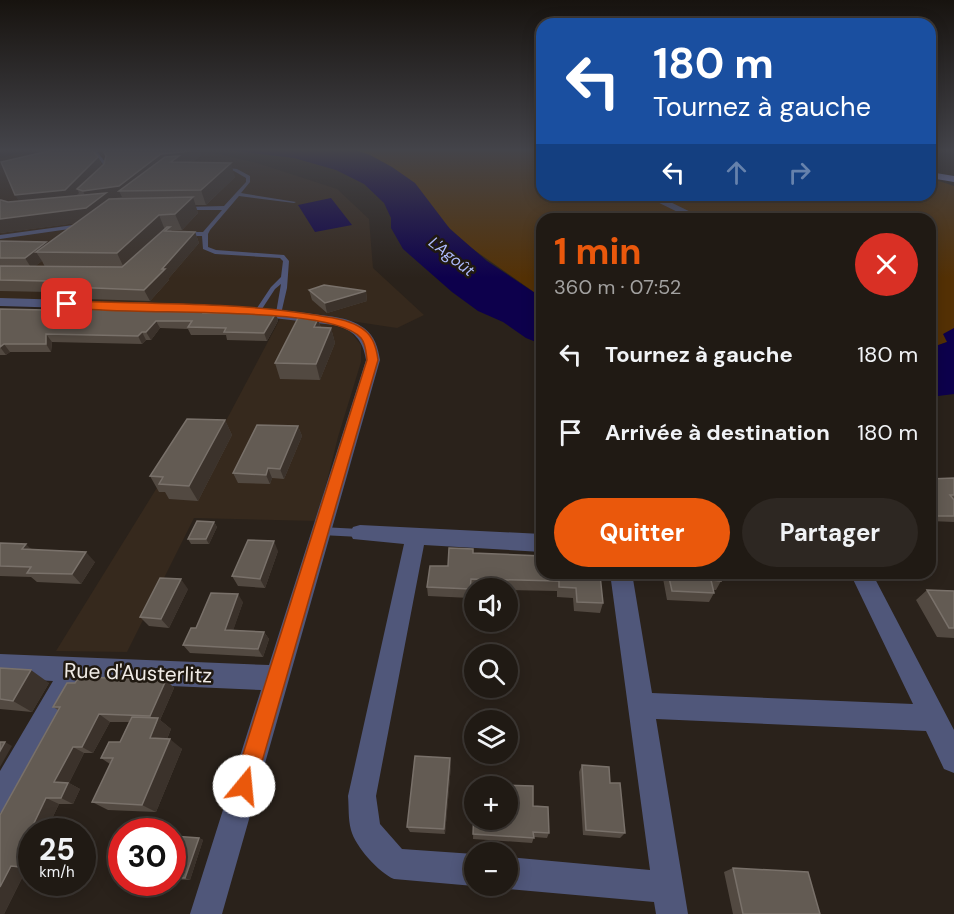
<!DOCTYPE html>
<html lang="fr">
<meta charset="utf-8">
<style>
:root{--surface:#201a14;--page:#2d2722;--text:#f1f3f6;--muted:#a2a1a0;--line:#3d3834;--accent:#ea580c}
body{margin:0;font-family:"DM Sans",sans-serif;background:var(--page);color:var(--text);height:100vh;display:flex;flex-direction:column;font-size:22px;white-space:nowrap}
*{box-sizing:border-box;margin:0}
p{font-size:20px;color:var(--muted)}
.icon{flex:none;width:33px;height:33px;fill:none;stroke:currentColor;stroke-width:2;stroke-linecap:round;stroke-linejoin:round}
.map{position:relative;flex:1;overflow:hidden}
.drawer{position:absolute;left:536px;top:213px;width:400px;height:366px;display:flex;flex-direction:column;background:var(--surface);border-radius:18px;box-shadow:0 3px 15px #0003,0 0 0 2px var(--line)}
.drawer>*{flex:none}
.top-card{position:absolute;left:536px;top:18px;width:400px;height:183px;border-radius:18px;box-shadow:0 3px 15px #0003,0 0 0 2px var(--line);background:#1a4fa0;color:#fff;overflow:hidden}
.tools{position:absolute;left:464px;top:578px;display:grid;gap:12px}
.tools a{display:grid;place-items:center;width:54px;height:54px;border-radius:50%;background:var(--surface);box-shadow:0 3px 15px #0003,0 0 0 2px var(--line);font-size:30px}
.speed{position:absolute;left:18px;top:818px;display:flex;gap:12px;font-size:30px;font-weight:700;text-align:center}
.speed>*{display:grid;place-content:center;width:78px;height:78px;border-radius:50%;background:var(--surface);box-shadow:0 3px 15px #0003,0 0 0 2px var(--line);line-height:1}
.speed small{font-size:15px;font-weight:400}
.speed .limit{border:9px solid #d22;background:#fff;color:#111}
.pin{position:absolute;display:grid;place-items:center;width:51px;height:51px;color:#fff;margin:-26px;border-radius:12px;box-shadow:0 3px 9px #0006}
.me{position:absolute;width:66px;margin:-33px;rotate:17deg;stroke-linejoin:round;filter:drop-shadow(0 0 4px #0008)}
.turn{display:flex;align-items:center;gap:21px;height:126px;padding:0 18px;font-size:27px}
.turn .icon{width:78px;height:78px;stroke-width:2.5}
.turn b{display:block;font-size:42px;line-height:51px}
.lanes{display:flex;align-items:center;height:57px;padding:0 18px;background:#0003;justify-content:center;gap:30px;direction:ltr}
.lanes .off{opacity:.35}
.round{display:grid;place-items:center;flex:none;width:63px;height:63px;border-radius:32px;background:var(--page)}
.head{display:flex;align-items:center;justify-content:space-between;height:102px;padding:0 18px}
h1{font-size:36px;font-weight:700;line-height:45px;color:var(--accent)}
.primary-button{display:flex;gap:12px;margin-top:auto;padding:12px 18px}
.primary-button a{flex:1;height:69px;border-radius:36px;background:var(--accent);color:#fff;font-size:24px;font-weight:700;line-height:69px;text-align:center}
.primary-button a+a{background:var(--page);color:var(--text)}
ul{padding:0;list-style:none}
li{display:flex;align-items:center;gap:18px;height:78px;padding:0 18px}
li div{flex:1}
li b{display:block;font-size:22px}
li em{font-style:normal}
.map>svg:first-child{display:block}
.built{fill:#36291d}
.green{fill:#543105}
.water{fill:#0d004c}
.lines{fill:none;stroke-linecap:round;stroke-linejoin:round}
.lane{fill:#50577a;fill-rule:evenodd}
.street{fill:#50577a;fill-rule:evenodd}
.primary{fill:#7b88d0;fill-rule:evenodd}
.wall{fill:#524941;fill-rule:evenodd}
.shaded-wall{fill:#3b322b}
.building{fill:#635b53;stroke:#79716a;stroke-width:1.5}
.route{fill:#ea580c;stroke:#983908;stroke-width:1.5}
.labels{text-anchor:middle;stroke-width:5;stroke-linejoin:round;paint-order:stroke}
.far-water-label{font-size:16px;font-style:italic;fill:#aebbfd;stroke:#201911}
.near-street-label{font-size:21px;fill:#f0ebe6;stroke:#201911}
</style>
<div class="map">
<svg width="954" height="914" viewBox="0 0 954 914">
<rect width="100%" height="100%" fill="#2a221b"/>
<path class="built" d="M38,150h175l-4,2 48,11 80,26 32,30 4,49 51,47 -27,13 -113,-17 -284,-8v-145l22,-5 10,1z
M281,317l52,8 17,6 11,14v17l-23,75 -21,84 -123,-3 -67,134 -71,-1 136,-220 28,1z"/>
<path class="green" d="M356,150h185l1,45h388v-17l24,8v142l-7,14 -17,6v-129h-388l-1,78 -71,-50 -100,-92z"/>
<path class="water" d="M225,150h131l14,5 22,12 23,16 35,46 37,32 54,36v47l-15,-6 -23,-16 -25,-11 -26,-19 -49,-43 -12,-21v-10l-7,-15 -20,-19 -28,-14 -42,-12z
M331,198l21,27 -37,7 -17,-27z
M954,328v66l-24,3v-49l17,-6 -4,-8z"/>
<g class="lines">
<path class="lane" d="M94,150h2l13,17 -3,7 -4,-1 3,-6 -12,-16z
M219,167l18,2 13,7v6l-9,11 55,9 -2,1 -55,-7 -29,34 -2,4v13l8,3 68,5 5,6 -2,27 -6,26h-4l-1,-1 5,-29 -6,5 -15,23h-4l-1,-1 16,-24 10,-10 2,-16 -3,-3 -65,-4 -12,-5 -1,-13h-17l-3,-2 3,-2h18l19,-22h-37l-3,-2 1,-1 41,-1 22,-24v-4l-12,-7 -15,-2z
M81,224l2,1v2l-83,12v-4z
M321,527l39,2 4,1 1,3 -1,3 -4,1 -39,-2 -4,-1 -1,-3 1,-3z"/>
<path class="street" d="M643,195h13l49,24h-13z
M0,298l69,2 7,4 -7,4 -69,-2z
M121,302c62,2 124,3 185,11 19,3 42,3 58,15 11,8 14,20 16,32l-158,554h-32l71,-224 -181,-8 -70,127 -10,4v-42l53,-90 -53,-3v-24l269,11 97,-305c-3,-20 -12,-30 -32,-35l-94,-11 -124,-5 -2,-3 2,-3z
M360,525l182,9v18l-118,-7 -48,251 4,28 22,25 72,5v32l-80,-7c-15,-6 -39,-33 -43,-49 -3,-11 -2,-23 -3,-34l56,-252 -51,-5 -3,-6 3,-6z
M610,573h22l20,120 261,11 -63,-131h22l82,157v43l-10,-4 -18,-38 -270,-12 32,195h-32l-2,-12 -147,-13 -9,-4h9v-28l143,13z"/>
<path class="primary" d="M930,172l24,4v6l-24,-4z"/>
</g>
<path class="wall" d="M101,150h98l2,5 -7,6 -12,1 53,15 -29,28h-11l3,8 -16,17h-11l1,1 23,1 4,11 -30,35v2l-19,21 -98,-3 -3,-6 -49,-1v-50l47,3 29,-21 -76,10 8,-31 11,-1 79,-44 4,9 2,-2 2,-7zM42,261l3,6 -10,-1z
M309,290l57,1 1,10 -40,12 -15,-13z
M0,309l47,1 157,-1 1,4h71l2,8 -11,20 -40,-1 -1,-5h-35l-3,-6 -28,-1 -9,12h-5l-4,4 -90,-2 -1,10h-41l-4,3h-6z
M318,319l3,9h10l4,15 -15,37 -40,-1 -5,-16z
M542,395v19l-7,-4 1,-10z
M225,420l7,15 -34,66 -29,-2 -4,-7h-6l-9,-16z
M298,426l4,10 -18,43 -12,-1 -2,6 -32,-1 -5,-10z
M954,478v44l-24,-1v-42z
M214,522l3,5 -8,17h-18l-3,-5z
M0,543l32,6 63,13 -14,22 -44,-2 -6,-5 -31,-1z
M278,551l-13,37 -27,-2 -6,-10z
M473,553l121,20 9,30 -3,10 -26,-2 -1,-13 -16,-1v-6l-50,-1v-2h-33l-3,1 -1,9 -42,-2 -1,-9 21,-21z
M662,573h57l2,8 -5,9h-3l1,3 -5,9 -42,-2z
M188,589l-19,39 -20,-2 -9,-9z
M927,590l27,1v47l-17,-1 -21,-37z
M243,602l-10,28 31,2 5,7 -6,18 -73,-4 -7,-8 13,-17z
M0,668l49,15 -17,29 -32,-3z
M166,680l8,8 -14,32 11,9 -4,10 15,10 -26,63 -48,-2 -16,-8 18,-38 -9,-6 19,-16 9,-20h-19l-17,31h-9l-15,30 11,6 -7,15h-14l-13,27h-14v39h-6l-22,44 -4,-99 58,-105 -5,-3z
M451,765l-6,69 -35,-2 -3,-5z
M582,765l28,18 15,50 -5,5 -37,-3 -4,-63z
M533,806l16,27 -2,5 -13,-1 -2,6 -59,-4 1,-31z
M172,838h27l4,2 -13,40 -18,-1z
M733,868l87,46h-87l-9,-42z"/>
<path class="shaded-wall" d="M192,150h7l2,5 -7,6 -12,1 -63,29 3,6 -13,2 -16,22 -93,12v-14l88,-17 -5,-11 78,-37z
M98,157l4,10 -25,22 2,4 -8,8 -49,5 -7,-11z
M231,163l4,14 -29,28 -5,-15z
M193,197l5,16 -16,17 -7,-16z
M159,215l6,15 -40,40 -8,-17z
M195,232l4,11 -30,35v2l-19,21 -6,-11z
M46,242l6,10h-16l6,9 -10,8 -7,-11z
M366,291l1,10 -40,12 -2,-10z
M276,313l2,8 -11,20 -3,-8z
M318,319l4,14 -8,-6z
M156,321l4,7 -9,12 -5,-8z
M331,328l4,15 -15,37 -4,-16z
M142,332l4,8 -4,4 -4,-8z
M46,334l6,8 -1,10 -5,-8z
M4,344l6,8 -4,3 -6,-8z
M225,420l7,15 -34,66 -9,-15z
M298,426l4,10 -18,43 -4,-10z
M268,468l4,10 -2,6 -4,-9z
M214,522l3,5 -8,17 -3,-5z
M274,541l4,10 -13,37 -5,-9z
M26,544l10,10 -14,-5z
M86,552l9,10 -14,22 -9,-10z
M181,579l7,10 -19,39 -8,-9z
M238,594l5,8 -12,35 -6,-7z
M264,632l5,7 -6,18 -5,-8z
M31,670l18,13 -17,29 -19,-11z
M166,680l8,8 -14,32 11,9 -8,19 -13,-10 7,-16 -7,-6z
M99,714l11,8 -17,31 -11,-6z
M170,739l12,10 -26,63 -14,-7z
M5,742l7,4 -12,21v-16z
M73,747l11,6 -15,30 11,6 -7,15 -12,-6 -7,-16z
M450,758l1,7 -6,69 -1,-5z
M46,798l13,6 -13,27h-14v15l-8,-2z
M199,838l4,2 -13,40 -5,-2z
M32,847v23l-11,-3z
M11,866l15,4 -22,44h-4v-27z"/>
<path class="building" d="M53,150h39l6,7 -33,33 -50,5 -14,-33z
M103,150h89l-1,1 -30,3 -42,32 -36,5 -6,-2 27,-25 2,-8z
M179,156l-8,6 60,1 -30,27 -82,1 46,-34z
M106,193l-20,15 -86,11v-19h1l7,2z
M193,197l-18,17 -16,1 -42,38 -81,-1 73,-53z
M167,227h3l-5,4 30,1 -33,37h3l-21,21 -99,-4 1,-5 -46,-1v-14l122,1z
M0,241l46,1 -21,16h-25z
M324,285l42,6 -41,12 -16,-13z
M47,303l157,6 -1,4h73l-12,20 -40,-1 2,-4 -38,-1 4,-6h-36l-10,11h-4l-4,4 -92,-2v10h-42l-4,3v-38l47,1z
M298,318l20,1 -4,8 17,1 -15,36 -41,-1z
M542,395v8l-6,-3z
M187,419l38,1 -36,66 -30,-2 4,-7 -13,-1z
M257,425l41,1 -18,43 -12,-1 -2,7 -33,-2z
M954,478v17h-4l4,5v16h-20l-4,-6v-31z
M197,521l17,1 -8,17h-18z
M248,540l26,1 -14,38 -28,-3z
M0,543l26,1 -4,5 64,3 -14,22 -45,-1 4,-6 -31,-1z
M449,548l24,1v4l69,3v17h52v1l6,1 3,28 -26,-1 -1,-14 -17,-1v-6l-88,-2 -1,10 -43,-2 3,-21h18z
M668,573h51l2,8 -10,-1 3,13 -42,-2z
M160,578l21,1 -20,40 -21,-2z
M927,590l27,1v37h-5z
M211,593l27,1 -13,36 39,2 -6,17 -75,-4 8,-17h5z
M0,668l31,2 -18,31 -13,-2z
M79,677l87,3 -16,36 -51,-2 -17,33h-9l-19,35 14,1 -7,15h-15l-22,46h8v3l-11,20 -10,-1 -11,21v-72l60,-108h-7l14,-24h8z
M132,717l26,1 -8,20 20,1 -28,66 -50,-3 21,-44h-12l8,-16h11z
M0,742h5l-5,9z
M415,756l35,2 -6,71 -37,-2z
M582,765l27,2 1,16h10l5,50 -39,-3z
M475,784l58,2v20l15,1 1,26 -16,-1 1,6 -61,-4 1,-26v11h33v-33h-32z
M173,836l26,2 -14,40 -13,-1z
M733,868l75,4 12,42h-77z"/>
<linearGradient id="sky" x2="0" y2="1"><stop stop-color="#17130f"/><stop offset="0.54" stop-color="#44444a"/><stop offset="1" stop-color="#44444a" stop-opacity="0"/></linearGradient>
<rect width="954" height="278" fill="url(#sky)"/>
<path class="route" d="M67,301c79,3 164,1 242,13 16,3 35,4 49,12 14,7 18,19 20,34l-123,426 -3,8 -8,3 -8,-3 -3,-8 134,-426c-1,-8 -1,-16 -6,-22 -31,-36 -243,-20 -298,-32l-1,-2z"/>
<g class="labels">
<g class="far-water-label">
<text transform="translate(452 256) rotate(38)" y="6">L'Agoût</text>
</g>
<g class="near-street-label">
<text transform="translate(138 673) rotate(2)" y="7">Rue d'Austerlitz</text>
</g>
</g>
</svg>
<div class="tools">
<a><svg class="icon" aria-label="sound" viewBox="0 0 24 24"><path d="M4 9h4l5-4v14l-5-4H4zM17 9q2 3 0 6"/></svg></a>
<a><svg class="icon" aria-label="search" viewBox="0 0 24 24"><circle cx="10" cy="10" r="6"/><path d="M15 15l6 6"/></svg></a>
<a><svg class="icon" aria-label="layers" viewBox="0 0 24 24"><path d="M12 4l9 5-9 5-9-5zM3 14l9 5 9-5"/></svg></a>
<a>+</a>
<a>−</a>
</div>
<div class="speed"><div>25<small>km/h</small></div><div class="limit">30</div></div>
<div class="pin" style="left:67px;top:304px;background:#d93025"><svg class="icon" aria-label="arrive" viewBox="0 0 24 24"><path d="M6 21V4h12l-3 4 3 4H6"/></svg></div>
<svg class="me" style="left:244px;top:786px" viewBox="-20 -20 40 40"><circle r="19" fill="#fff"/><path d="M0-13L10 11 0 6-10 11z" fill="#ea580c"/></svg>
<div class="top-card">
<div class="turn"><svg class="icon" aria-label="left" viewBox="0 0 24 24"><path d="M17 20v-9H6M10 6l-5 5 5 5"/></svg><div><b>180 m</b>Tournez à gauche</div></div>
<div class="lanes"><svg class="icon" aria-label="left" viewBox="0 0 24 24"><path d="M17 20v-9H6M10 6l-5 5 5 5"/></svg><svg class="icon off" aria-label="ahead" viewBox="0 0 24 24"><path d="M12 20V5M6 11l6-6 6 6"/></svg><svg class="icon off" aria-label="right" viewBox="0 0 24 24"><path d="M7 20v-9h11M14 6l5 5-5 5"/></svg></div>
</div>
<section class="drawer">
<div class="head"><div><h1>1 min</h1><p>360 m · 07:52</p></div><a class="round" style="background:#d93025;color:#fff"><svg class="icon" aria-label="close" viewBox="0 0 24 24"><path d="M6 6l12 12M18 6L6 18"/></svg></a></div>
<ul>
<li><svg class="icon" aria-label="left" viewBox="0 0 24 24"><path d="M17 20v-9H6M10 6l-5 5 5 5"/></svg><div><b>Tournez à gauche</b></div><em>180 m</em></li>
<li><svg class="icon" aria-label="arrive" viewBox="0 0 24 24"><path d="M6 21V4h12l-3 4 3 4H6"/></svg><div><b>Arrivée à destination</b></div><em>180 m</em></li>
</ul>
<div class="primary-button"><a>Quitter</a><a>Partager</a></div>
</section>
</div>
